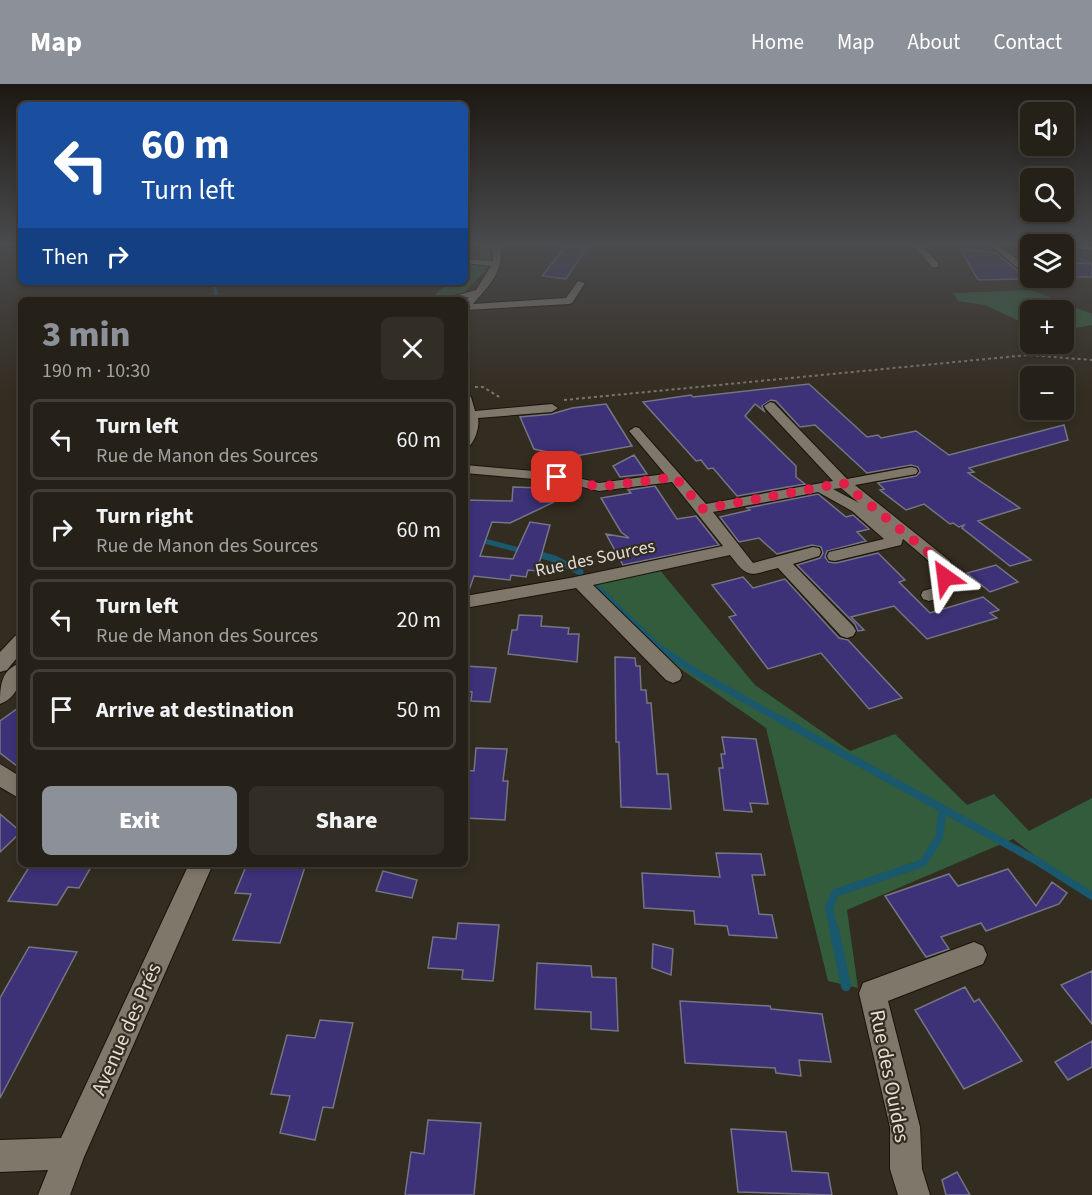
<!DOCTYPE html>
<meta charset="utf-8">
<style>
:root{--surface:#262118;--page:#322e25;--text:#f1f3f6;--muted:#a4a3a2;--line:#423e37;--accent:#8c9099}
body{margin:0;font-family:"Source Sans 3",sans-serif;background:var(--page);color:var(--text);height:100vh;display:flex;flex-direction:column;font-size:22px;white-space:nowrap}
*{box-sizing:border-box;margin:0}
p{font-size:20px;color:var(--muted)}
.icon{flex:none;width:33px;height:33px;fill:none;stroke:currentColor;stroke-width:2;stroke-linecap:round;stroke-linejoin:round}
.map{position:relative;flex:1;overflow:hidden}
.drawer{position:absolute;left:18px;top:213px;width:450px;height:570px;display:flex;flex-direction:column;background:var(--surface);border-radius:9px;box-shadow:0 3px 9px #0003,0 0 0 2px var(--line)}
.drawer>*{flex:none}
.hud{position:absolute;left:18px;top:18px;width:450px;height:183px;border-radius:9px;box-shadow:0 3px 9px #0003,0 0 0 2px var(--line);background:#1a4fa0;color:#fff;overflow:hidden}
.tools{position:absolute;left:1020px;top:18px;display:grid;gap:12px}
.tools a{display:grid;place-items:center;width:54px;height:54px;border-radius:9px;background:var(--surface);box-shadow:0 3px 9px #0003,0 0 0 2px var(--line);font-size:30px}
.pin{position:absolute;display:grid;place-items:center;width:51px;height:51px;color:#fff;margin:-26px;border-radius:12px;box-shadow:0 3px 9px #0006}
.me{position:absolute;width:66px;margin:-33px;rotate:329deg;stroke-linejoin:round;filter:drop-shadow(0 0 4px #0008)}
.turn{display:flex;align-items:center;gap:21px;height:126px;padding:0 24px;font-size:27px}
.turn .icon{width:78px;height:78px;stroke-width:2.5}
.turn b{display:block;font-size:42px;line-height:51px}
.then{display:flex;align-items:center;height:57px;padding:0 24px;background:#0003;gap:12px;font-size:22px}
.round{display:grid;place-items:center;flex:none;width:63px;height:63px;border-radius:9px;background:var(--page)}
.overview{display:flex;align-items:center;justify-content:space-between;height:102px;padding:0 24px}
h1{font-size:36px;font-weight:800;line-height:45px;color:var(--accent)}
.button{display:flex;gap:12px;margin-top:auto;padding:12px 24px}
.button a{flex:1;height:69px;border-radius:9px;background:var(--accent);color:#fff;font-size:24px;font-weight:800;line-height:69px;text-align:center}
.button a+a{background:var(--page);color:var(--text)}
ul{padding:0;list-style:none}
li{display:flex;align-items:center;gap:18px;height:81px;margin:0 12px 9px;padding:0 12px;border:3px solid var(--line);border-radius:9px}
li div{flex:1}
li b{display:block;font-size:22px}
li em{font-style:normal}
header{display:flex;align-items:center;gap:36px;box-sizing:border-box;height:84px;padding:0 30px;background:var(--accent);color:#fff}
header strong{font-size:28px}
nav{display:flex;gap:33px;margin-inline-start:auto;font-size:21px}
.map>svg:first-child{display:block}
.green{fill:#325c3b}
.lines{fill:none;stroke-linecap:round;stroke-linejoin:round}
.stream-far4{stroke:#1a586d;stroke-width:3}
.stream-far3{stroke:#1a586d;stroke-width:5}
.stream-far2{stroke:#1a586d;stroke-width:7}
.stream-far1{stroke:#1a586d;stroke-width:8}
.stream{stroke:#1a586d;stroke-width:10}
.building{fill:#3d3178;stroke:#767584;stroke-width:1.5}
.minor-casing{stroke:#1a1409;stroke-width:2}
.major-casing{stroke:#1a1409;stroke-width:2}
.path{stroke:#7c766c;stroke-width:2;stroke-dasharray:3 3;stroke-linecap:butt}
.minor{fill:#7f7769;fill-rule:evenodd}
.major{fill:#b28051;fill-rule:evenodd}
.route{stroke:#e11d48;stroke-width:10;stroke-dasharray:0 18}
.labels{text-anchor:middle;stroke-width:4.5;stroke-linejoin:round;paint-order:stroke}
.street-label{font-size:18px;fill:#e2ddd5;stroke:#332c20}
.near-street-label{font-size:21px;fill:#e2ddd5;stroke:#332c20}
</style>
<header>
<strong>Map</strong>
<nav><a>Home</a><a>Map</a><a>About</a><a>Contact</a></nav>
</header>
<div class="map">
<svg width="1092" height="1111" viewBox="0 0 1092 1111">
<rect width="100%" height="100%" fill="#332c20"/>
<path class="green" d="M477,159h10l4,14 -6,14 -28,29h-26c9,-13 18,-18 34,-18v-9l3,-3 -3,-1v-11l16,1z
M1031,206l61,24v11l-28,5v-20h-34v16l-45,-21 -27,-4 -5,-8z
M659,485l96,116 95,66 45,-17 72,71 27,-11 35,37 63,-33v101l-79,-60 -166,71 11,78 -30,-7 -62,-253 -104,-72 -73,-71z"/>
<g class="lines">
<path class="stream-far4" d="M1064,169l28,10
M214,198l3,18"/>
<path class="stream-far3" d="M465,452l81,21"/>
<path class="stream-far2" d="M541,471l14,4 25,13
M596,503l63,61 40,26 86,48"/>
<path class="stream-far1" d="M782,636l255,141 55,35
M834,847l-5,-23 6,-15 88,-30 16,-25 4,-29"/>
<path class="stream" d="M834,845l12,57"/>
</g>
<path class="building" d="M568,159h22l-24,36 -24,-3z
M960,165l36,4 27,22 7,-1v4h25l-77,2z
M1064,178l28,2v13h-28z
M809,300l58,53 11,-2 3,3 35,-7 33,24 115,-30 4,15 -99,28 5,4 -6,1 52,35 -42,13 53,39 -21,6 -48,-38 2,-3 -5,2 -6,-4 -3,1 -26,-20 -18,6 -26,-20 4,-1 -6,-6 38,-7 4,-4 -2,-5 -7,-2 -44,8 -52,-48 -15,2 -24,-26 -5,-1 -9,6 2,5 -9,-7 -10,12 51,50v11l9,7 -68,12 -24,-28 -5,1 -7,-9 -5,1 -53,-59 48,-7 2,2z
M606,320l26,42 -73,13 -3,-5 -22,-5 -14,-32 32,-3 20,-6z
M634,371l13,19 -27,3 -7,-11z
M655,402l22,33 19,-3 23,29 -96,20 -17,-31 23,4 -8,-6 -20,-34 30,-5 -3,-3z
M513,403l27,1v14h14l-44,21 -18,-1 -12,34 33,3 17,-37 20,3 -13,46 -9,-1 -2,7 -15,-2 -1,5 -36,-4 -6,17 -3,-1v-92l47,1z
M818,410l28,23 7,-2 16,14 -12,3 9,9 -39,10 -2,6 4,5 7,1 42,-10 27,27 -6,2 31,31 53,-16 16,13 -9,3 7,5 -70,21 -33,-33 -43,11 13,13 -6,1 -3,-7 -58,-59 23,-7 3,-5 -2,-6 -9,-2 -35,9 -18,-16 -20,4 -19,-25 30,-7 -3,-2z
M996,481l22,17 -28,10 -23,-19z
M743,493l10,11 32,-9 54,59 9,2 54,58 -33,11 -48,-56 -53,16 -39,-52 7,-2 -24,-30z
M519,531l23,1 -1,10 28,2 -1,6h11l-2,28 -69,-8 4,-24h5z
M615,573l20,1 1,8h4l1,24h5l1,13h4l6,71h11l3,35 -50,-2 -2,-65h-3z
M465,582l31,2 -6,34 -19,-1 1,-9 -7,-1z
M21,622v63l-21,-16v-32z
M722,653l34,2 12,65 -18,-1 2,9 -28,-2 -5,-42h4l-2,-14h4z
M476,664l31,1 -4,32h5l-3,39 -40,-2v-48l9,1z
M0,730l21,18 -21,20z
M716,769l45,1 4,21h-13l7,39 13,1 5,23 -48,-3 -2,-9 -32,-2 -1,-13 -50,-3 -2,-35 78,4z
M31,780h54l-2,2 8,1 -12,21 -11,-1 -11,18 -49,-4z
M247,780l58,3 -25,76 -47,-3 18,-46 -16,-1z
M1008,785l28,37 16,-24 15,11 -8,11 -73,27 -5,-8 -40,14 8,12 -23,8 -41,-61 64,-22 9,12z
M383,787l34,9 -5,18 -36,-7z
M458,839l41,2 -6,56 -31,-2 1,-9 -35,-2 5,-31 23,2z
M653,860l20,5 -2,26 -19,-7z
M29,863l48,5 -77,146v-100z
M537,879l54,3 1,11 24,1 2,53 -27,-2v-17l-56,-3z
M1092,887v53l-31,-39z
M965,903l9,15 5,-3 43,62 -58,28 -49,-79z
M680,917l90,5 1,3 51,5 9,48 -32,-2 2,16 -25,-3 -1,-5 -90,-5z
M320,936l33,3 -20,85 -10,-1 -8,33 -35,-7 10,-37 -19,-2 16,-59 28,3z
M1092,957v26l-24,13 -13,-18z
M428,1036l53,3 -7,72h-69l6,-43 13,2z
M731,1045l55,3 6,39 36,2 4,22 -94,-3z
M957,1088l13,23h-24l-4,-15z"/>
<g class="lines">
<g class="minor-casing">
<path id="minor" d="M492,159h8c5,28 -9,40 -27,61l93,-6 12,-17 7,2 -13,20 -3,1 -104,6v-9l4,-4 -30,3 37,-10 15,-24 -26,-3v-4l28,2z
M911,159h8l19,20v4h-6z
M987,159h9l34,26v3l-6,1z
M465,309l6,4 4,14 77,-7 6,4 -6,4 -74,6c2,9 -4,28 -13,31z
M770,318l4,1 73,76 64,-12 5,1 2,3 -2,3 -61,11 95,76 4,29 -2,4 -23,7 -6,-2 -2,-4 2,-4 14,-4 -1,-20 -33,-28 -2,6 -66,16 -6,-1 -2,-4 2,-4 55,-13 -32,-28 -34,-19 -105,20 40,51 60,-16 6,1 2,4 -2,4 -26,8 60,62 3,5 -3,5 -6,2 -6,-2 -63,-68c-29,7 -29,12 -48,-13l-137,30 87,85 2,5 -2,5 -7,3 -7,-3 -90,-92 -111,20v-12l105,-18 153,-32 -51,-64 -73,9 -42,-10 -92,-8v-8l92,8 42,10 66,-9 -36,-43 6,-4 4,1 67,76 127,-23 -67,-72 -2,-3zM841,404l18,15 -26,-14z
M21,550v19l-14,17 -7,2v-20l15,-16z
M21,579c0,17 -2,34 -21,41 0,-18 1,-35 21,-41z
M0,680l21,13v18l-4,2 -17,-10z
M189,780h24l-129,293 -14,38h-32l10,-25 -48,2v-32l61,-2z
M974,858l9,4 4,9 -4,9 -95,37 32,126 2,42 8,26h-32l-8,-26v-42l-31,-134 4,-10z"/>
</g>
<g class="major-casing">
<path id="major" d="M1004,159h27l3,1h-4v3z
M1039,159l53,3v4l-28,-3v-3z"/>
</g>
<path class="path" d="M465,290l5,10
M475,303h8l18,11
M564,316l464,-45 64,5"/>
<use href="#minor" class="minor"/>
<use href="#major" class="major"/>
</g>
<linearGradient id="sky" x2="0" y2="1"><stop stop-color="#1c1812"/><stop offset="0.51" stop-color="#4a4b4e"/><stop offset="1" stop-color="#4a4b4e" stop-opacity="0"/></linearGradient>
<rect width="1092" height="314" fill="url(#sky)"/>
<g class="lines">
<path class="route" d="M557,393l42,10 76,-10 28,32 140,-26 101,82 1,12"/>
</g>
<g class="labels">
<g class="street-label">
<text transform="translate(595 474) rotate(-12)" y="6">Rue des Sources</text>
</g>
<g class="near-street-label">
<text transform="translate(126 945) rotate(-66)" y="7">Avenue des Prés</text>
<text transform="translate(890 992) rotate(79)" y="7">Rue des Ouides</text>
</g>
</g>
</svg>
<div class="tools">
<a><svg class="icon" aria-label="sound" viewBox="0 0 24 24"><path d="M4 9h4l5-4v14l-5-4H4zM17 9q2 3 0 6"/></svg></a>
<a><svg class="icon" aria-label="search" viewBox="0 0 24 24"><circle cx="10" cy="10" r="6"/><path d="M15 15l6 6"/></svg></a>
<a><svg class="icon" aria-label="layers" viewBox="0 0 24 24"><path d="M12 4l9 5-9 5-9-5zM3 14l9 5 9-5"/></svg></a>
<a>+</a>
<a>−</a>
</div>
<div class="pin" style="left:557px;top:393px;background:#d93025"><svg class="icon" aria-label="arrive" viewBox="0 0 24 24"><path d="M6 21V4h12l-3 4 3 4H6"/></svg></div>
<svg class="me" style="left:945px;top:493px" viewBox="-20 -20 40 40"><path d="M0-17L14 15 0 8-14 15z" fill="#e11d48" stroke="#fff" stroke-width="4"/></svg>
<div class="hud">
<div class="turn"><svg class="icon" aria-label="left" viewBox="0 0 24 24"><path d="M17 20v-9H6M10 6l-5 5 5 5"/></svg><div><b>60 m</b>Turn left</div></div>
<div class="then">Then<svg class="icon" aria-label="right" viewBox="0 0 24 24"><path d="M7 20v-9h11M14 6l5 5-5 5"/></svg></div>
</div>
<section class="drawer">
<div class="overview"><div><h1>3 min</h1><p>190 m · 10:30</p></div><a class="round"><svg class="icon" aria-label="close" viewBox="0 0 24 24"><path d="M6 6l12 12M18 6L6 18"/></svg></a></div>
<ul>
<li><svg class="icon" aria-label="left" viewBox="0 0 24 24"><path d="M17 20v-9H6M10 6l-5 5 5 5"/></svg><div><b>Turn left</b><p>Rue de Manon des Sources</p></div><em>60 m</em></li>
<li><svg class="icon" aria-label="right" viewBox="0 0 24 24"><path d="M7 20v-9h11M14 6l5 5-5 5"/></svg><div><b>Turn right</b><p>Rue de Manon des Sources</p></div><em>60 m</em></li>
<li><svg class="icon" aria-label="left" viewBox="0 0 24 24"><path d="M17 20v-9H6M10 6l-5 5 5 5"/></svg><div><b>Turn left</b><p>Rue de Manon des Sources</p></div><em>20 m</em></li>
<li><svg class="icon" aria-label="arrive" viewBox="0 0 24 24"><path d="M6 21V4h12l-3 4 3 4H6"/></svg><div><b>Arrive at destination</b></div><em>50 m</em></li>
</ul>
<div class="button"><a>Exit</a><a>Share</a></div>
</section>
</div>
